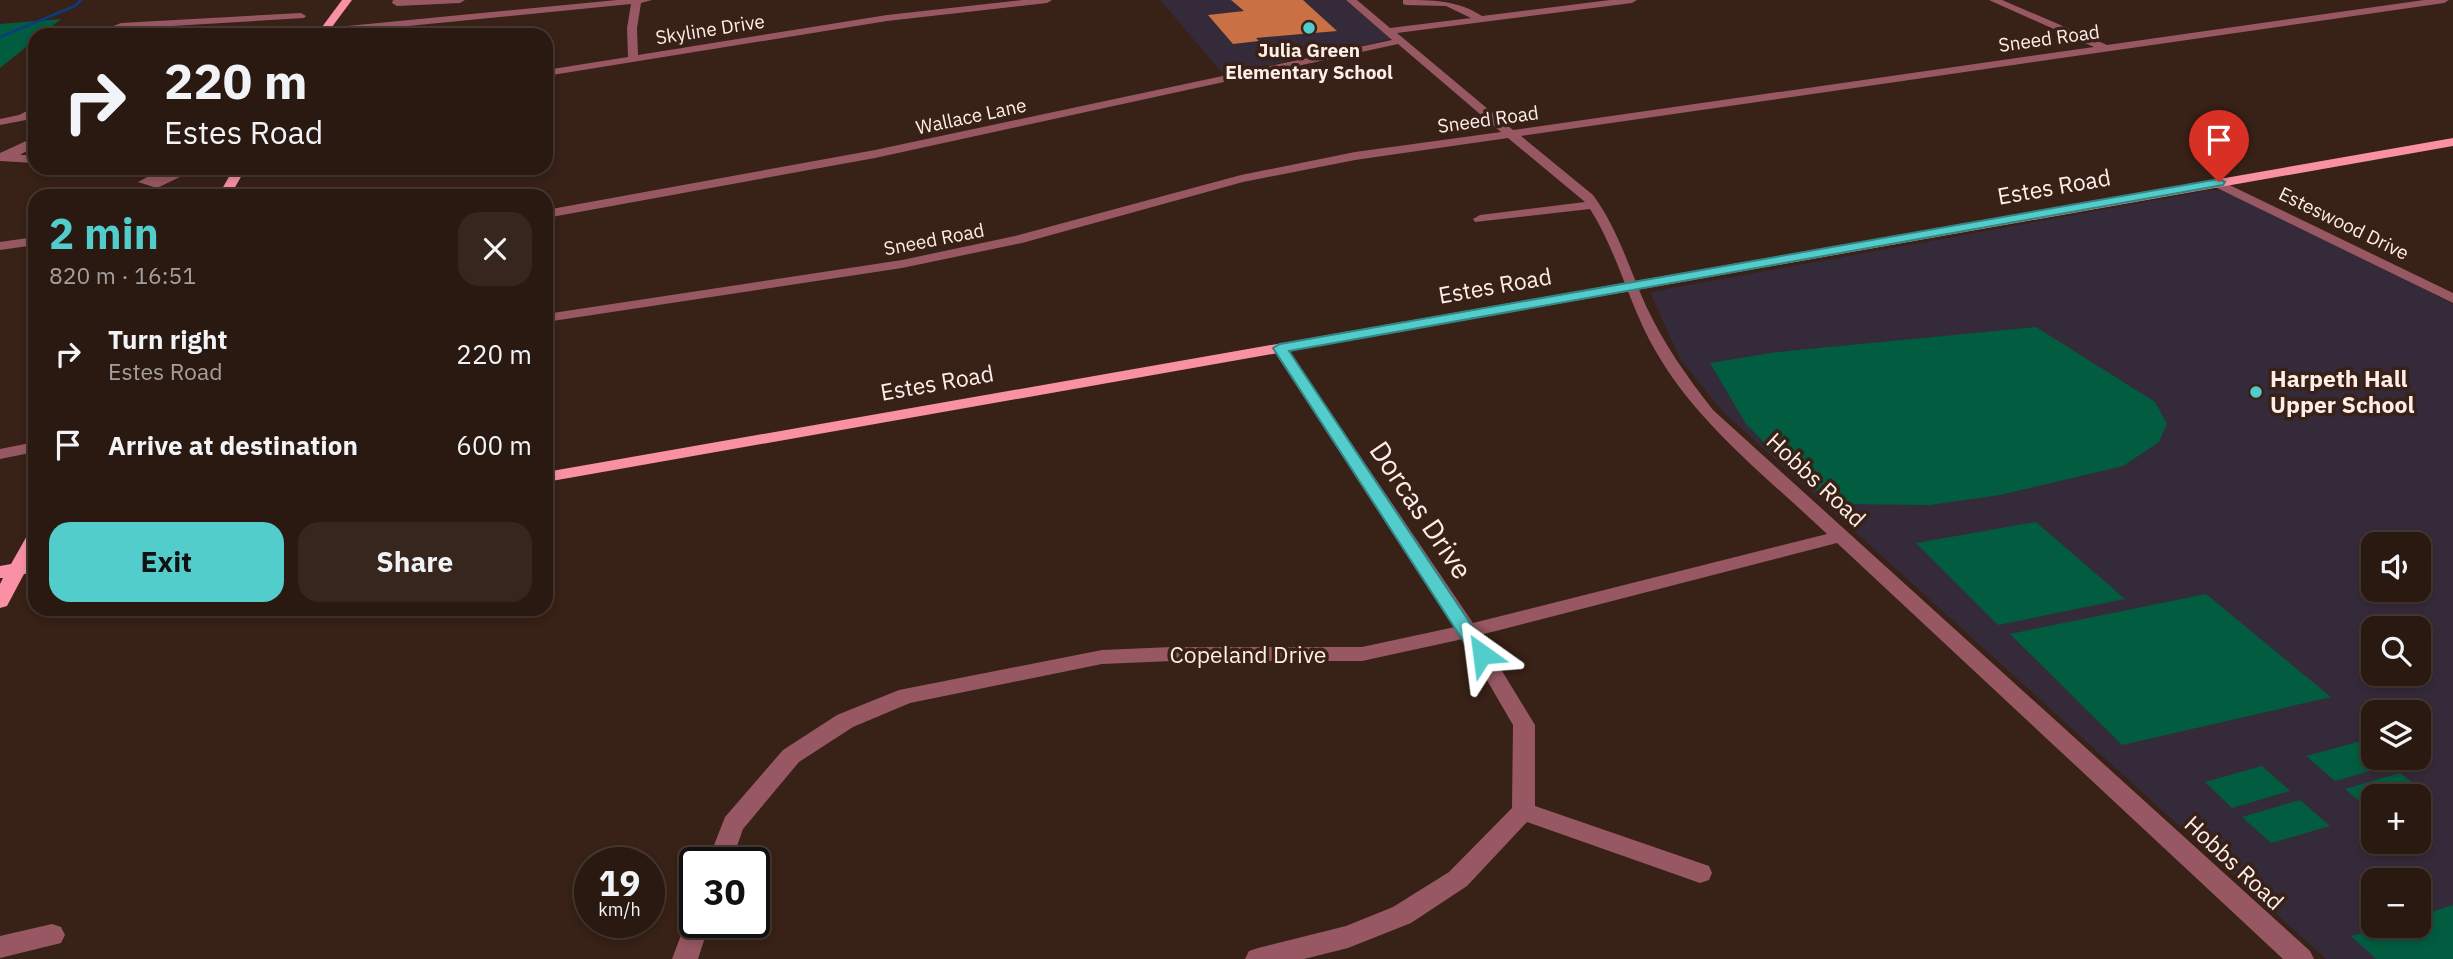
<!DOCTYPE html>
<meta charset="utf-8">
<style>
:root{--surface:#2a1910;--page:#36261e;--text:#f1f3f6;--muted:#a5a09f;--line:#463830;--accent:#52cdcc}
body{margin:0;font-family:"IBM Plex Sans",sans-serif;background:var(--page);color:var(--text);height:100vh;display:flex;flex-direction:column;font-size:26px;white-space:nowrap}
*{box-sizing:border-box;margin:0}
p{font-size:23px;color:var(--muted)}
.icon{flex:none;width:38px;height:38px;fill:none;stroke:currentColor;stroke-width:2;stroke-linecap:round;stroke-linejoin:round}
.map{position:relative;flex:1;overflow:hidden}
.sheet{position:absolute;left:28px;top:189px;width:525px;height:427px;display:flex;flex-direction:column;background:var(--surface);border-radius:21px;box-shadow:0 4px 10px #0003,0 0 0 2px var(--line)}
.sheet>*{flex:none}
.hud{position:absolute;left:28px;top:28px;width:525px;height:147px;border-radius:21px;box-shadow:0 4px 10px #0003,0 0 0 2px var(--line);background:#2a1910;color:var(--text);overflow:hidden}
.buttons{position:absolute;left:2361px;top:532px;display:grid;gap:14px}
.buttons a{display:grid;place-items:center;width:70px;height:70px;border-radius:14px;background:var(--surface);box-shadow:0 4px 10px #0003,0 0 0 2px var(--line);font-size:35px}
.speed{position:absolute;left:574px;top:847px;display:flex;gap:14px;font-size:35px;font-weight:700;text-align:center}
.speed>*{display:grid;place-content:center;width:91px;height:91px;border-radius:50%;background:var(--surface);box-shadow:0 4px 10px #0003,0 0 0 2px var(--line);line-height:1}
.speed small{font-size:18px;font-weight:400}
.speed .limit{border:4px solid #111;border-radius:10px;background:#fff;color:#111}
.pin{position:absolute;display:grid;place-items:center;width:60px;height:60px;color:#fff;margin:-72px -30px;border-radius:50% 50% 50% 0;rotate:-45deg;box-shadow:0 0 7px #0007}
.pin .icon{rotate:45deg}
.me{position:absolute;width:77px;margin:-38px;rotate:329deg;stroke-linejoin:round;filter:drop-shadow(0 0 5px #0008)}
.turn{display:flex;align-items:center;gap:24px;height:147px;padding:0 21px;font-size:32px}
.turn .icon{width:91px;height:91px;stroke-width:2.5}
.turn b{display:block;font-size:49px;line-height:60px}
.round{display:grid;place-items:center;flex:none;width:74px;height:74px;border-radius:21px;background:var(--page)}
.overview{display:flex;align-items:center;justify-content:space-between;height:119px;padding:0 21px}
h1{font-size:42px;font-weight:800;line-height:52px;color:var(--accent)}
.button{display:flex;gap:14px;margin-top:auto;padding:14px 21px}
.button a{flex:1;height:80px;border-radius:21px;background:var(--accent);color:#111;font-size:28px;font-weight:800;line-height:80px;text-align:center}
.button a+a{background:var(--page);color:var(--text)}
ul{padding:0;list-style:none}
li{display:flex;align-items:center;gap:21px;height:91px;padding:0 21px}
li div{flex:1}
li b{display:block;font-size:26px}
li em{font-style:normal}
.map>svg:first-child{display:block}
.education{fill:#352a39;fill-rule:evenodd}
.green{fill:#025c3f}
.lines{fill:none;stroke-linecap:round;stroke-linejoin:round}
.stream{stroke:#0b3b80;stroke-width:2.5}
.building{fill:#c97044}
.minor{fill:#975863;fill-rule:evenodd}
.major{fill:#f990a3;fill-rule:evenodd}
.route{fill:#52cdcc;stroke:#358585;stroke-width:2}
.poi-dot{fill:#52cdcc;stroke:#382116;stroke-width:2.5}
.labels{text-anchor:middle;stroke-width:7;stroke-linejoin:round;paint-order:stroke}
.far-street-label{font-size:19px;fill:#feeee7;stroke:#382116}
.far-poi-label{font-size:19px;font-weight:bold;fill:#feeee7;stroke:#382116}
.street-label{font-size:23px;fill:#feeee7;stroke:#382116}
.poi-label{font-size:23px;font-weight:bold;fill:#feeee7;stroke:#382116;text-anchor:start}
.near-street-label{font-size:28px;fill:#feeee7;stroke:#382116}
</style>
<div class="map">
<svg width="2453" height="959" viewBox="0 0 2453 959">
<rect width="100%" height="100%" fill="#382116"/>
<path class="education" d="M1160,0h185l46,39 -167,36z
M2211,190l13,1 71,33 158,80v655h-127l-603,-547 -43,-53 -30,-67zM2373,544h45v46h-45zM2373,628h45v46h-45zM2373,712h45v46h-45zM2373,796h45v46h-45zM2373,880h45v46h-45z"/>
<path class="green" d="M61,19l-20,16h-6v5l-35,28v-44z
M2036,327l119,75 12,22 -8,18 -36,24 -123,29 -70,10 -94,-1 -38,-27 -52,-53 -36,-61 67,-11z
M2036,522l89,77 -127,26 -82,-82z
M2206,594l125,103 -209,48 -112,-111z
M2361,741l12,10v7h8l9,7 -55,16 -29,-25z
M2262,766l28,25 -58,17 -27,-26z
M2400,773l32,25 -13,4 -1,-6h-45v17l-28,-24z
M2300,800l30,26 -59,17 -29,-26z
M2453,905v54h-77l-25,-23 35,-10h32l1,-10z"/>
<g class="lines">
<path class="stream" d="M0,37l75,-31 6,-6"/>
</g>
<path class="building" d="M1231,0h72l34,31 -81,7 3,3 -26,3 -25,-29 36,-4z"/>
<g class="lines">
<path class="minor" d="M393,0h72l-5,3 -63,3 -5,-3z
M617,0h35l-11,3 -4,25 1,27 249,-40 135,-15h30l-5,3 -160,18 -341,55v-6l82,-13 -1,-29 4,-24 -294,29 -104,2 5,-3 99,-5z
M1346,0h11l33,28 81,-10 -25,-12 -40,-1 -3,-1v-4c28,0 55,0 79,16l128,-16h27l-5,3 -235,30 116,97 581,-83 -105,-47h13l105,45 317,-45h25l-5,3 -923,133 72,59c25,34 36,73 53,111 18,38 41,71 67,104l597,541 4,8h-31l-446,-416 -357,92 55,90v81l174,60 3,7 -3,7 -9,3 -173,-61 -60,64 -56,37 -63,25 -44,11h-59l4,-8 9,-3 88,-22 47,-19 56,-35 63,-64 1,-83 -50,-86 -101,22h-190l-70,3 -192,39 -57,24 -54,35 -56,67 -12,34h-24l18,-46 58,-67 54,-35 62,-25 203,-40 70,-3h190l93,-20 -183,-279 3,-3h10l188,278 354,-89c-61,-58 -130,-110 -172,-184 -26,-45 -37,-97 -65,-141l-115,13 -2,-3 7,-4 105,-13 -77,-64 -153,22 -112,22 -221,61 -120,25 -356,54v-8l356,-54 113,-24 226,-61 114,-23 146,-20 -103,-88 -523,114 -329,60v-8l329,-60 517,-110z
M301,13l5,3 -2,2 -182,11 -17,6h-14l30,-12z
M35,107v8l-9,5 -26,5v-6l19,-4z
M35,137v9l-15,9h15v8l-35,-2v-8z
M162,169l13,1 7,6 -25,12 -19,-6z
M2217,179l236,114v10l-240,-117 -2,-3z
M35,237v8l-35,5v-8z
M35,442v10l-35,7v-10z
M695,912v10h15l-12,37h-26l17,-45z
M52,924l9,3 4,8 -4,8 -61,15v-22z"/>
<path class="major" d="M342,0h10l-26,35h-10z
M2453,138v8l-1907,336v-10z
M234,168h12l-16,28h-12z
M35,532v23l-3,5h3v12l-11,2 -17,32 -7,2v-24l3,-6h-3v-12l11,-2 17,-30z"/>
</g>
<path class="route" d="M2219,179l6,3 -2,3 -934,166 199,299 3,4 -3,5h-13l-202,-311 7,-4z"/>
<g class="poi-dot">
<circle cx="1309" cy="28" r="7"/>
<circle cx="2256" cy="392" r="7"/>
</g>
<g class="labels">
<g class="far-street-label">
<text transform="translate(710 29) rotate(-9)" y="7">Skyline Drive</text>
<text transform="translate(2049 38) rotate(-8)" y="7">Sneed Road</text>
<text transform="translate(971 116) rotate(-12)" y="7">Wallace Lane</text>
<text transform="translate(1488 119) rotate(-8)" y="7">Sneed Road</text>
<text transform="translate(2344 223) rotate(26)" y="7">Esteswood Drive</text>
<text transform="translate(934 239) rotate(-11)" y="7">Sneed Road</text>
</g>
<g class="far-poi-label">
<text x="1309" y="57">Julia Green<tspan x="1309" dy="22">Elementary School</tspan></text>
</g>
<g class="street-label">
<text transform="translate(2054 187) rotate(-10)" y="8">Estes Road</text>
<text transform="translate(1495 286) rotate(-10)" y="8">Estes Road</text>
<text transform="translate(937 383) rotate(-10)" y="8">Estes Road</text>
<text transform="translate(1816 480) rotate(43)" y="8">Hobbs Road</text>
<text x="1248" y="663">Copeland Drive</text>
<text transform="translate(2234 863) rotate(43)" y="8">Hobbs Road</text>
</g>
<g class="poi-label">
<text x="2270" y="387">Harpeth Hall<tspan x="2270" dy="26">Upper School</tspan></text>
</g>
<g class="near-street-label">
<text transform="translate(1421 510) rotate(56)" y="10">Dorcas Drive</text>
</g>
</g>
</svg>
<div class="buttons">
<a><svg class="icon" aria-label="sound" viewBox="0 0 24 24"><path d="M4 9h4l5-4v14l-5-4H4zM17 9q2 3 0 6"/></svg></a>
<a><svg class="icon" aria-label="search" viewBox="0 0 24 24"><circle cx="10" cy="10" r="6"/><path d="M15 15l6 6"/></svg></a>
<a><svg class="icon" aria-label="layers" viewBox="0 0 24 24"><path d="M12 4l9 5-9 5-9-5zM3 14l9 5 9-5"/></svg></a>
<a>+</a>
<a>−</a>
</div>
<div class="speed"><div>19<small>km/h</small></div><div class="limit">30</div></div>
<div class="pin" style="left:2219px;top:182px;background:#d93025"><svg class="icon" aria-label="arrive" viewBox="0 0 24 24"><path d="M6 21V4h12l-3 4 3 4H6"/></svg></div>
<svg class="me" style="left:1482px;top:654px" viewBox="-20 -20 40 40"><path d="M0-17L14 15 0 8-14 15z" fill="#52cdcc" stroke="#fff" stroke-width="4"/></svg>
<div class="hud">
<div class="turn"><svg class="icon" aria-label="right" viewBox="0 0 24 24"><path d="M7 20v-9h11M14 6l5 5-5 5"/></svg><div><b>220 m</b>Estes Road</div></div>
</div>
<section class="sheet">
<div class="overview"><div><h1>2 min</h1><p>820 m · 16:51</p></div><a class="round"><svg class="icon" aria-label="close" viewBox="0 0 24 24"><path d="M6 6l12 12M18 6L6 18"/></svg></a></div>
<ul>
<li><svg class="icon" aria-label="right" viewBox="0 0 24 24"><path d="M7 20v-9h11M14 6l5 5-5 5"/></svg><div><b>Turn right</b><p>Estes Road</p></div><em>220 m</em></li>
<li><svg class="icon" aria-label="arrive" viewBox="0 0 24 24"><path d="M6 21V4h12l-3 4 3 4H6"/></svg><div><b>Arrive at destination</b></div><em>600 m</em></li>
</ul>
<div class="button"><a>Exit</a><a>Share</a></div>
</section>
</div>
